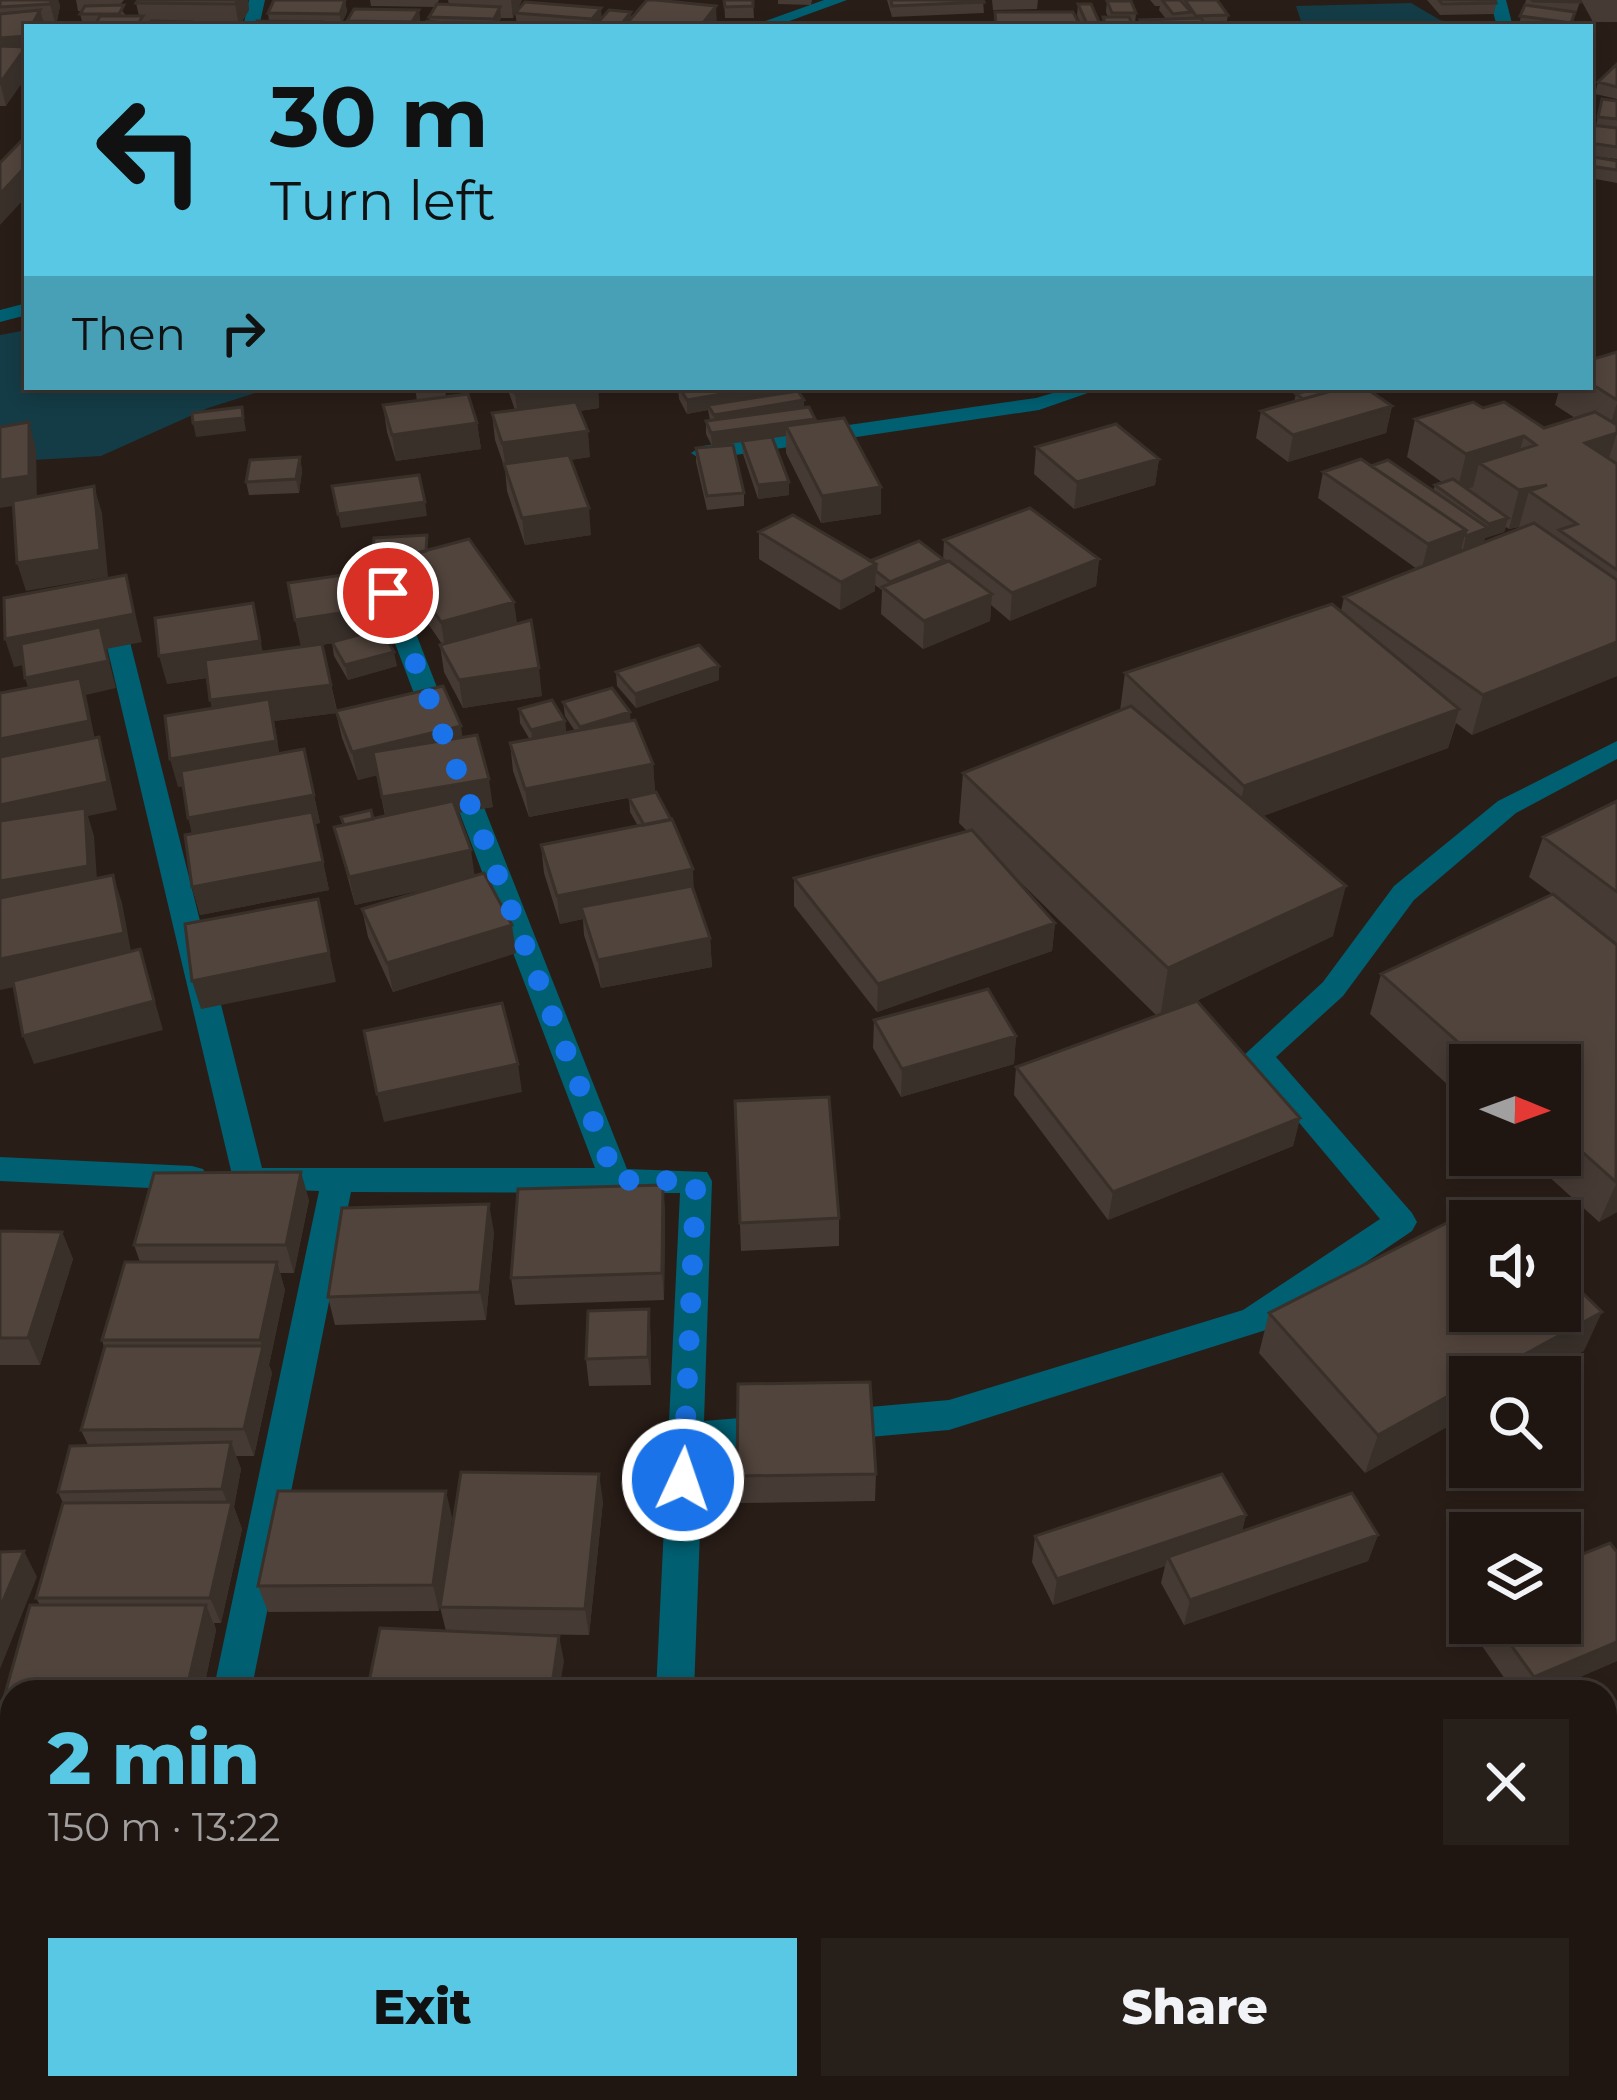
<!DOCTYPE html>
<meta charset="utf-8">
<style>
:root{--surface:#1f1611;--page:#271f1a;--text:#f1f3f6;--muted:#a19f9f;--line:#3c3531;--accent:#59c8e4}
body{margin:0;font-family:Montserrat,sans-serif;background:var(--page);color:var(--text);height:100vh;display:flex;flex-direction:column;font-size:45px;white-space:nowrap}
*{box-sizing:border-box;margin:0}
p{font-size:39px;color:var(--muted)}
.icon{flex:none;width:66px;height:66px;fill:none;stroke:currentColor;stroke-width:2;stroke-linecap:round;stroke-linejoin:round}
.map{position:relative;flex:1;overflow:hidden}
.sheet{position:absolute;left:0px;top:1680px;width:1617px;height:420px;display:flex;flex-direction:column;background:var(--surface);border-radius:36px 36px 0 0;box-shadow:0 6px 18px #0003,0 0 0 3px var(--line)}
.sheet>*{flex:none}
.guide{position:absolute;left:24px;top:24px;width:1569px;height:366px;border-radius:0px;box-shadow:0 6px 18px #0003,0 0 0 3px var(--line);background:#59c8e4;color:#111;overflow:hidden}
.needle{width:78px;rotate:91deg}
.fabs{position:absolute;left:1449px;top:1044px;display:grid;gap:24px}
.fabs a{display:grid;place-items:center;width:132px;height:132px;border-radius:0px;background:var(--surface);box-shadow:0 6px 18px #0003,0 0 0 3px var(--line);font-size:60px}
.pin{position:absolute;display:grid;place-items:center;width:102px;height:102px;color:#fff;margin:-51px;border:6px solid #fff;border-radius:50%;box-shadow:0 3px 12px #0007}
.me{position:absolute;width:132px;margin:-66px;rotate:3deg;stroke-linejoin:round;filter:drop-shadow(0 0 9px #0008)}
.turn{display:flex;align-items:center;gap:42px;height:252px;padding:0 48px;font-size:54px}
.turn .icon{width:156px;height:156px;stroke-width:2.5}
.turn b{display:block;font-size:84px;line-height:102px}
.then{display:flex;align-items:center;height:114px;padding:0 48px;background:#0003;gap:24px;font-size:45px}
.round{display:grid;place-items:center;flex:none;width:126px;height:126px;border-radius:0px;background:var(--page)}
.summary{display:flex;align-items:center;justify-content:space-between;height:204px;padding:0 48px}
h1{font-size:72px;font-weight:800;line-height:90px;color:var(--accent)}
.action{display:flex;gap:24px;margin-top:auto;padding:24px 48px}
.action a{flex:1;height:138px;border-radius:0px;background:var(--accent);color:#111;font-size:48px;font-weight:800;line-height:138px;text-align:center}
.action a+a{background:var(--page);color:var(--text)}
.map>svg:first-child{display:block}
.water{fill:#143c46}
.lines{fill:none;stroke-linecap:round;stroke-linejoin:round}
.minor{fill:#005f71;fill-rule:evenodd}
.wall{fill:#463a34;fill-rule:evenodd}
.shaded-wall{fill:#39302a}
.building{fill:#51443c;stroke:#39302a;stroke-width:3}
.route{stroke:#1a73e8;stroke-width:21;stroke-dasharray:0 37.8}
</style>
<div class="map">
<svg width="1617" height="2100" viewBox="0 0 1617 2100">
<rect width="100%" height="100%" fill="#291d17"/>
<path class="water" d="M1411,3l29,17 29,7h-166l-7,-21z
M27,330v57h247l-66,21 -107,48 -101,6v-127z"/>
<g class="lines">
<path class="minor" d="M249,0h16l-6,27h-16z
M824,0h23l-74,27h-24z
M1490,0h16l7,27h-16z
M27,303v12l-27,7v-12z
M1073,387h32l-66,23 -337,50 -11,-7 11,-7 334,-48z
M388,586l12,7 53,135 -4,6h-18l-4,-6 -51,-135z
M115,623l12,7 135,538h333l-151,-396 13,-8 13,8 157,397 80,3 5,9 -8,240 71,-6 12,4 6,11 -6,11 -84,10 -9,241h-38l24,-499 -329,-1 -100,500h-38l106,-501 -81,-3 -5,-9 -130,-549z
M1617,741v18l-101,54 -102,87 -71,96 -67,61 136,156 5,9 -5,9 -146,99 -317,100 -114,10 -12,-4 -6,-11 6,-11 12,-4 114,-10 294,-90 137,-91 -137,-163 80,-74 71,-96 104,-85z
M0,1157l192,9 11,3 5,9 -5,9 -11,3 -192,-9z
M128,2088h44l-3,12h-44z
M638,2088h44l-1,12h-44z"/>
</g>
<path class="wall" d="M0,0h58l2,6 -4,20 -29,1 -21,79h-6z
M76,0h48l-5,6 7,10h13l-3,-13 2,-3h110l1,10 -10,16 -92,1 1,-2h-3v2h-51l1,-2h-12l-3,-11 2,-3h-4z
M345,0l2,12 -6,13h-18v2h-70l16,-6 -1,-8z
M370,0h69l-2,4 12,1 -1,-5h74l-6,12 116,6 85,9h-167l-33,-3 -2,-11 -2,5h-12l-4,9h-76l9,-5 -1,-5 6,-10 -64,-1z
M724,0h29l1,18h-29z
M778,0h34l-1,5 -33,-1z
M887,0h96l1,13 -92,4z
M992,0h46l-1,9 -44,1z
M1150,0h67l11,15 -2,11 -87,1 1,-7 26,-1 -7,-9 1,-4h-5z
M1427,0h68l1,3 -2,11 -54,1z
M1510,0h69l1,2 -9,25h-53l8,-27z
M1581,0h36v22h-24z
M1107,1l29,12 -1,11h-3l1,3h-31l1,-10h5l-2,-5z
M1078,4l22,20v3h-18l-5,-12z
M419,10l1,11 -3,6h-69l-1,-6z
M1617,64v35l-22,-5 3,-12z
M1602,99l15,2v58l-27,-3v-26l6,-5z
M1594,157l23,4v22l-27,-5v-11z
M1617,352v324l-145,59 -16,-12 -8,25 -185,68 70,120 -143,68 110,114 -7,28 -185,74 -94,-125 2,-28 141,-51 -144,-141 42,48 -3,28 -175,61 -83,-106v-28l173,-47 -8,-8 4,-50 157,-62 5,-38 216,-62 3,-14 73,-28 -99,-71 5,-26 48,-6 62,25 2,-6 8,-2 -36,-26 8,-38 68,-11 61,20 31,-10 -20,-13 5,-18h30v-27zM1506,527l3,2 10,-2 -1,3 -58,22 1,-3 2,1 21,-8 1,-4 19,-6z
M415,387h30l1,10 31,26 4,26 -85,12 -9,-29 -4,-27 34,-4z
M507,387h91l1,21 -19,3 10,46 -20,3 21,75 -66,10 -18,-54 -2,-22 -10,-29 -3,-27 23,-3z
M678,387h108v5l18,8v7l11,12v3l66,92 -60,9 -35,-70v-17l-13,2 16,57 -31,4 -15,-45 -1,-12 -30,4 -6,-12v-13l4,-1 -2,-10 -21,4 -8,-15z
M1281,387h83l28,19 -6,27 -98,29 -32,-24 5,-27 33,-9 2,-8z
M1036,447l123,12 -4,26 -81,24 -40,-35z
M696,448l48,45v13l-37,4 -11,-48z
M300,457l2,14 -3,22 -50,2 -3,-13z
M759,532l111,29 73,-1 1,-20 155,19 -3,27 -86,35 -19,-16 -1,16 -67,28 -42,-35 1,-24 -7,-5v6l-35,19 -81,-51z
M429,550l88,74 25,72 -79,12 -19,-36 -4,-27 2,-1 -40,-58 -2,-11 -15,1 12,57 -13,2 13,31 -49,14 -14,-24 -2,-13 -10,2 15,65 126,27 30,70 -36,6 18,63 41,77 -123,39 -25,-55 -6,-28 78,-23 -85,19 -21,-78 9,-2 -2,-8 32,2 12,-3 -8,-41 -19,5 -16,-42 -6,-25 -62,8 5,32 25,-4 16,74 -5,1 14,66 -129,25 -8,-28v-53l-9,-48 -5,1 34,-79 -5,-30 -40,6 96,-32 37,-5 73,-76 -1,-8z
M616,672l103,8 -83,28 -19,-22z
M563,702l67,19 23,43 2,28 55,146 2,29 -111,21 -17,-53 -1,-16 -23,5 -16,-51 -3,-28 97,-19 -8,-14 -1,-14 14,-3 -114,22 -16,-46 -3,-28 20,-3 -10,-17 -1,-14 46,12 1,12 9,-2 -10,-15z
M1617,801v411l-18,10 -74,-67h35v-90h-90v40l-100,-91 11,-40 171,-80 -23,-17 14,-40z
M874,1020l142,16 -2,28 -113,33 -28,-49z
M735,1101l104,117v28l-98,5z
M663,1185l2,28 -1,87 -149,5 -4,-27z
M309,1200l-15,73h-14l5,17 -16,75 3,8 -18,83h-18l5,13 -7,38 8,22 -21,94h-7l2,7 -13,62h-191v35l-11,-19 39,-103 -4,-7 27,-95 -5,-11 30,-47 -7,-15 23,-83 -2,-7 38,-78 -6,-17z
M0,1231l62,1 11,27 -33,106h-40z
M494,1232l-8,88 -151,5 -7,-28z
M1269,1313l315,38 -114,26v37l-105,59 -106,-120z
M651,1337v48l-62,1 -3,-27z
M876,1474l-1,27 -136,2 -2,-27z
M603,1501l-14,134 -78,-1 53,27 -118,-30 -6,-24z
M1246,1515l-4,16 136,4 -10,26 -184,64 -23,-42 4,-17 -112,39 -21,-43 3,-26z
M452,1517l-13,94 -171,1 -10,-26z
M1617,1552v109l-72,31h-31l-48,-69 4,-10v10h90z
M12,1733v103h-12v-69z
M0,1839l12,1v185h-12z
M1043,2088h304l7,12h-305z
M1398,2088h65l-21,12h-37z"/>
<path class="shaded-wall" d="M51,0h7l2,6 -4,20 -6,-22z
M238,0h10l1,10 -10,16 -4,-22z
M345,0l2,12 -6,13 -1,-11z
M511,0h11l-9,18z
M716,6l1,21h-17z
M500,7l1,11 -4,9h-2l-1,-8z
M601,8l1,12 -9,7 -1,-8z
M40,10l5,17h-14z
M419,10l1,11 -3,6h-4l-1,-5z
M631,12l1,11 -4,-1v5h-9z
M27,35v41l-21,30 -6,-23v-45z
M27,165v31l-27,29v-31z
M560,387h38l1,21 -81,11 -3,-26z
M763,387h23v9l-78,9v5l-21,4v-14z
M804,400v14l-90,14v-13z
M1617,403v30l-12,37 -20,-27 22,-7z
M1392,406l-6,27 -98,29 5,-27z
M242,407l4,24 -50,6 -3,-14z
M815,419v14l-29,-7v10l-74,10 -1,-13z
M29,422l7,27 1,53 -37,6v-28z
M477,423l4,26 -85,12 -4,-26z
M588,431l2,26 -84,12 -4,-26z
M1524,436l-11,38 -34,-11 -6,24 -16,5 9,-38z
M300,457l2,14 -3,22 -3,-14z
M1159,459l-4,26 -81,24 3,-27z
M789,482v13l-31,4v-14z
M1547,485l-18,6 -10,36 -10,2 10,-39z
M94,486l8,27 6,64 -82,14 -9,-28z
M881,487v27l-60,9 1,-27z
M425,502l2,14 -86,12 -3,-14z
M589,508l2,27 -66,10 -3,-27z
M1508,518l-4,14 -19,6 -1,4 -21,8 3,-14 22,-8 1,-4z
M1466,530l-7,27 -38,15 7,-28z
M1099,559l-3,27 -86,35 2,-28z
M876,564l-1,27 -35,19 1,-28z
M126,575l16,67 -36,7 10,39 -30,7 11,54 -97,20v-30l34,-33 -9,-28 80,-29 -91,18 -9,-28z
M992,594l-2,27 -67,28 1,-28z
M514,602l4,27 -73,20 -4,-27z
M253,603l13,65 -99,16 -8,-28z
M392,605l5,28 -96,15 -6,-28z
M1617,642v34l-145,59 11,-40z
M394,652l3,14 -49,14 -3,-15z
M719,666v14l-83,28 -1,-14z
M539,668l3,28 -79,12 -4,-28z
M331,685l6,28 -63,8 8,48 -104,18 -8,-28 47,-31 -7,-28z
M1459,709l-11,39 -212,78 8,-40z
M630,712l1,15 -49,14 -2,-14z
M565,721l1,14 -33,10 -2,-15z
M461,726l4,28 -107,26 -6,-28z
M99,737l8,28 10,45 -29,6 6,20 4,58 -98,17v-106z
M653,764l2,28 -126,25 -4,-28z
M489,779l4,28 -106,18 -5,-28z
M314,795l6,28 -5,1 14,66 -129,25 -8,-28 4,-40 -8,-29z
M471,850l4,28 -120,27 -6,-28z
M693,869l1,28 -113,10 2,12 -23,5 -3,-28z
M113,875l9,28 11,59 -133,28v-31z
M1346,886l-13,50 -173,82 8,-50z
M318,899l18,83 -135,27 -9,-28z
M1055,923l-3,28 -175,61 1,-28z
M512,925l4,28 -123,39 -6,-29z
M710,938l2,29 -111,21 -3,-28z
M140,949l23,81 -129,34 -11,-28z
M1016,1036l-2,28 -113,33 1,-28z
M518,1064l4,28 -138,30 -7,-28z
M1300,1118l-7,28 -185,74 5,-28z
M301,1172l8,28 -15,73 -8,-28z
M1617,1182v30l-18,10z
M663,1185l2,28 -1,87 -2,-27z
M489,1204l5,28 -8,88 -6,-28z
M62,1232l11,27 -33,106 -12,-27z
M277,1262l8,28 -16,75 3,8 -18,83 -10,-27 19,-81 -3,-8z
M649,1309l2,28v48l-3,-28z
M1602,1312l-18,39 -47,26h-54z
M1470,1384v30l-105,59 13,-38z
M231,1442l10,27 -7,38 8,22 -21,94 -11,-25 20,-88 -8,-21z
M599,1474l4,27 -14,134 -4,-26z
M446,1491l6,26 -13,94 -6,-26z
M1246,1515l-7,26 -71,16 -3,9 -112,39 4,-26z
M1378,1535l-10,26 -184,64 6,-25z
M24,1551l13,26 -37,92v-61z
M206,1605l10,25 -13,62h-17z
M559,1636l5,25 -5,31h-8z
M1617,1642v19l-72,31h-19l8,-15z
M1617,1984v13l-7,9 -5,3v-18z
M87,2088h19l-2,12h-19z
M370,2088h11l-1,12h-12z
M597,2088h6l-1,12h-5z
M1432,2088h31l-21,12h-17z"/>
<path class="building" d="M0,0h51l-1,4 -50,3z
M138,0h100l-3,4 -99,-1z
M274,0h71l-5,14 -72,-1z
M647,0h9l60,6 -16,21h-24l-48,-5z
M724,0h29v6l-28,1z
M891,0h92l1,2 -92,4z
M1162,0h18l11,12 -18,2z
M1185,0h32l11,15 -32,1z
M1439,0h56l1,3 -54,1z
M1532,0h47l1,2 -47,-1z
M1107,1h24l5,12h-24z
M525,2l76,6 -9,11 -77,-6z
M437,4l63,3 -6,12 -65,-2z
M1078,4h13l9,20h-13z
M124,5l-5,9h-39l5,-8z
M1525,5l50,7 -4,11 -51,-7z
M354,9l65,1 -7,12 -65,-1z
M40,10l-9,17h-4v9l-27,2v-24z
M609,10l22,2 -12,15h-25z
M995,12h78l8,15 -85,-1z
M100,16h43l-7,11h-42z
M1103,17h26l4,9h-27z
M1201,18l4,7 -62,2 -3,-7z
M151,21l40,1 -3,5h-41z
M257,21l65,1 -3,5h-66z
M427,21l51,6h-57z
M0,46l26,1 -26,36z
M1617,64v23l-19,-5z
M1602,99l15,2v18l-19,-2z
M1591,125l26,3v19l-27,-4z
M27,135v30l-27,29v-31z
M1594,157l23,4v9l-27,-4z
M1617,352v48l-27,-17v-23z
M415,387h29l1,1 -30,2z
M513,387h47l-45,6z
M679,387h84l-76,13z
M1319,387h26l-42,12 -7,-5z
M1345,387h19l28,19 -99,29 -32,-24z
M798,391l6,9 -90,15 -6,-10z
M468,394l9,29 -85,12 -9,-30z
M576,402l12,29 -86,12 -10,-30z
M1473,402l10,6 21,-6 40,26 51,-16 22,13v8l-32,10 32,21v106l-58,-40 18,-6 -48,-33 18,-6 -28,5 -40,-27 57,-18 -12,-9 -58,18 -51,-35z
M242,407l1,11 -50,5 -1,-10z
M809,407l6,12 -104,14 -5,-12z
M844,418l37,69 -59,9 -36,-70z
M29,422v54l-29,4v-53z
M1116,424l43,35 -82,23 -41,-35z
M772,437l17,45 -31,3 -16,-44z
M733,445l11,48 -37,3 -11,-48z
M569,455l20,53 -67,10 -18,-54z
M300,457l-4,22 -50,3 4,-22z
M1361,459l105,71 -38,14 -105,-72z
M1388,460l100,68 -22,8 -1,-1 1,-5 -95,-64z
M419,475l6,27 -87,12 -6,-28z
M1453,479l55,39 -19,6 -54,-39z
M94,486l6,64 -83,13 -4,-62z
M1030,508l69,51 -87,34 -68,-53z
M793,515l83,49 -35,18 -82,-50z
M1534,523l83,57v62l-134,53 -139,-98z
M427,535l-1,16 -28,7 2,3 -28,2 2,-25z
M469,539l45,63 -73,20 -43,-64z
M919,541l25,19 -54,22 -14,-11v-7l-6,-3z
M949,561l43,33 -68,27 -42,-34z
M384,569l8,36 -97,15 -7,-37z
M126,575l8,39 -129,25 -1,-41z
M253,603l7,38 -101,15 -4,-38z
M1332,604l127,105 -215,77 -119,-113z
M531,620l8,48 -80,12 -19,-35z
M100,627l8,34 -83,17 -4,-34z
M381,629l13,23 -49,13 -13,-23z
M322,644l9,41 -121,15 -5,-40z
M699,645l20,21 -84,28 -19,-22z
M80,678l9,43 -89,18v-46z
M443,686l18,40 -109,26 -16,-41z
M612,688l18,24 -50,15 -17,-25z
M269,699l7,42 -106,18 -5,-43z
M552,700l13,21 -34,9 -12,-21z
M1131,706l215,180 -178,82 -205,-195z
M635,720l18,44 -128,25 -15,-46z
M477,735l12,44 -107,18 -9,-45z
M99,737l9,45 -108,23v-48z
M304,749l10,46 -126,23 -7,-47z
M656,792l15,28 -27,5 -15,-27z
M453,801l18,49 -122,27 -15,-50z
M1617,801v91l-74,-55z
M85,808l3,58 -88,15v-60z
M371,810l2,9 -29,6 -3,-8z
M312,812l11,50 -131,25 -7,-52z
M672,819l21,50 -136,27 -16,-51z
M972,830l83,93 -177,61 -84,-106z
M484,873l28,52 -125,38 -25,-54z
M113,875l11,58 -124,26v-61z
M692,886l18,52 -112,22 -17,-53z
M1553,894l64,51 -1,237 -56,-50v-67h-76l-103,-91z
M318,899l11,54 -137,28 -7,-57z
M140,949l14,52 -131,35 -10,-55z
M988,989l28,47 -114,33 -28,-49z
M1197,1001l103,117 -187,74 -97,-125z
M502,1003l16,61 -141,30 -13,-63z
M829,1097l10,121 -99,5 -5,-122z
M301,1172l-15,73h-152l20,-72z
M663,1185l-1,88 -151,5 7,-89z
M1488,1202l20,19h-38v90h90v-40l42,41 -119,65h-13v7l-92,51 -109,-122z
M489,1204l-9,88 -152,5 14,-89z
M0,1231l62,1 -34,106h-28z
M125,1262h152l-17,78h-158z
M649,1309l-1,48 -62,2 2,-48z
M105,1346h158l-19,83 -163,1z
M870,1382l6,92 -139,2 1,-92z
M231,1442l-9,47 -164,3 12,-46z
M461,1472l138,2 -14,135 -145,-2z
M1222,1474l24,41 -189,64 -22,-43z
M278,1491h168l-13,94 -175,1z
M1352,1493l26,42 -188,65 -22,-43z
M232,1502l-22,96h-174l27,-95z
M1610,1543l7,9v90l-83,35 -39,-54h65v-60z
M24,1551l-24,57v-56z
M30,1605h176l-20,87h-174v16h-11z
M380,1628l179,8 -8,56h-184z
M12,1733v81l-12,-1v-46z
M0,1839l12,1v164h-12z
M1605,1935l12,16v33l-12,7z
M12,2047v41h75l-2,12h-85v-52z
M164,2088h206l-2,12h-207z
M391,2088h206v12h-207z
M1065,2088h282l7,12h-283z"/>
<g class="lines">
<path class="route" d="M388,593l228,587 80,1 -13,299"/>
</g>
</svg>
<div class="fabs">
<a><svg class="needle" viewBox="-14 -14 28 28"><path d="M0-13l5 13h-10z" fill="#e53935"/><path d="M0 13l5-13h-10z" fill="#a19f9f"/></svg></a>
<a><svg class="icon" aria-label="sound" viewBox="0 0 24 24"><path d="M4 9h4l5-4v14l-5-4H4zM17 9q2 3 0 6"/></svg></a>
<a><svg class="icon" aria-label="search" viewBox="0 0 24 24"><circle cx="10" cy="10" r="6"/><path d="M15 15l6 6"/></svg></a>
<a><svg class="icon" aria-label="layers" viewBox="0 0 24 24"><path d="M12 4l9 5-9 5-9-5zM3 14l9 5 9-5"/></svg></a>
</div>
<div class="pin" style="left:388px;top:593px;background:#d93025"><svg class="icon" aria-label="arrive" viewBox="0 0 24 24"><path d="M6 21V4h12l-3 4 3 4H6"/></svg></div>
<svg class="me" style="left:683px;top:1480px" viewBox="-20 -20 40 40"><circle r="17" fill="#1a73e8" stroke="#fff" stroke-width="3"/><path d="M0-11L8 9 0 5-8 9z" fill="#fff"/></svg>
<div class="guide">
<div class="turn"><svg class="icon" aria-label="left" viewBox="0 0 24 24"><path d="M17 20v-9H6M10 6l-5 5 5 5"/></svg><div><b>30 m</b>Turn left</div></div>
<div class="then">Then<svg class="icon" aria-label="right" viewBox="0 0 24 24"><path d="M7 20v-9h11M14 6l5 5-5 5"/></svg></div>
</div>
<section class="sheet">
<div class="summary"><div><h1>2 min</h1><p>150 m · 13:22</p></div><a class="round"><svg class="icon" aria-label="close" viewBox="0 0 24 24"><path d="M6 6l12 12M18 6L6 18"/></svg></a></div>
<div class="action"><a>Exit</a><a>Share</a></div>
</section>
</div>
